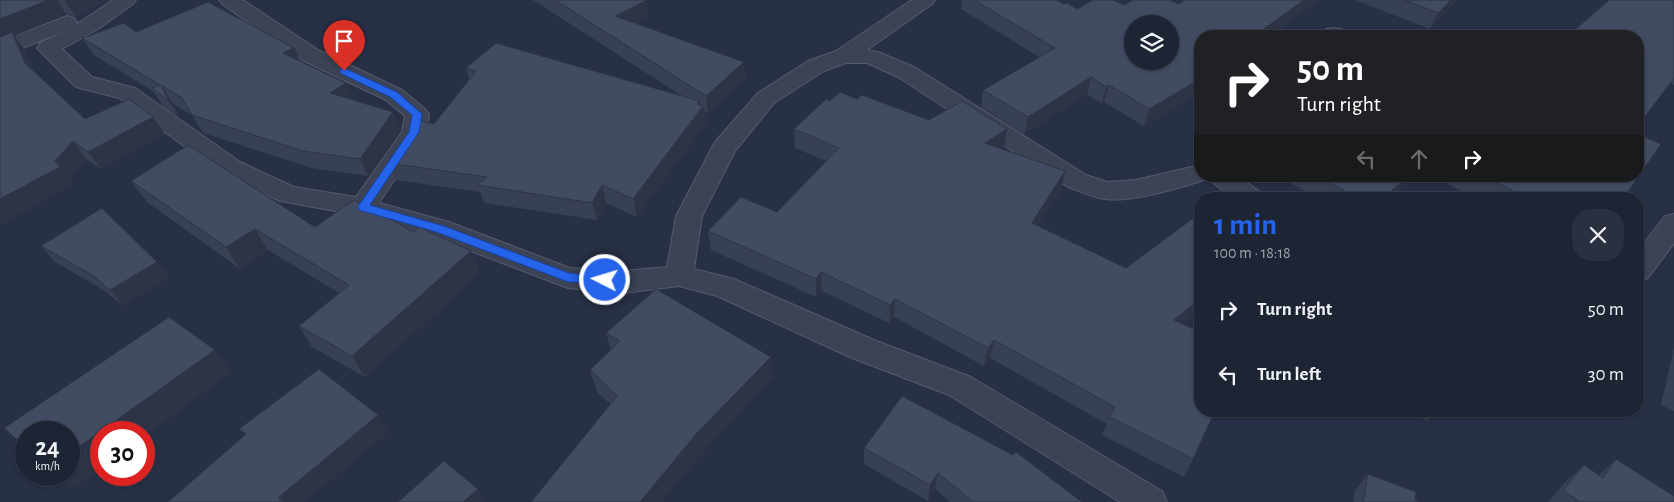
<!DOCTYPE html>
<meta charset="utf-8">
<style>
:root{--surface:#1d2434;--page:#2a3040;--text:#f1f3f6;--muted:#a0a4ac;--line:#3b414f;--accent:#2563eb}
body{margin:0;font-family:"Alegreya Sans",sans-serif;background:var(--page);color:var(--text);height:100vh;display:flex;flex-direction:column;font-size:19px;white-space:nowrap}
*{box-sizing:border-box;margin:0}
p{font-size:16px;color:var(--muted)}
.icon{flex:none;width:28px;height:28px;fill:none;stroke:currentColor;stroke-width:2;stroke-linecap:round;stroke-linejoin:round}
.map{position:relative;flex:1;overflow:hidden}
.panel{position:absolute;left:1194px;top:192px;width:450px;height:225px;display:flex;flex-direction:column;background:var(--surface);border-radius:20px;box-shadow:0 1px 4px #0004,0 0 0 1px var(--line)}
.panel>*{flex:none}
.guide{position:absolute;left:1194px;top:30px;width:450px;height:152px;border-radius:20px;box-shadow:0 1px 4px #0004,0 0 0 1px var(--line);background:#202124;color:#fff;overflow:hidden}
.fabs{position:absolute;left:1124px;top:15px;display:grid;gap:10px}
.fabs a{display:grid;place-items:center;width:55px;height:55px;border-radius:50%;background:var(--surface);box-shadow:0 1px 4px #0004,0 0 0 1px var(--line);font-size:25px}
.speed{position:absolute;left:15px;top:421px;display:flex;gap:10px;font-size:25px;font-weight:700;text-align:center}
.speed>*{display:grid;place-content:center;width:65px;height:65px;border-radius:50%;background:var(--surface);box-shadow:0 1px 4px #0004,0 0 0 1px var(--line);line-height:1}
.speed small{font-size:12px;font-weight:400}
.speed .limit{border:8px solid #d22;background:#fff;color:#111}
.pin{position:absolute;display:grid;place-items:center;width:42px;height:42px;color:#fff;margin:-51px -21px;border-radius:50% 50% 50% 0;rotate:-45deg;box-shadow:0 0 5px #0007}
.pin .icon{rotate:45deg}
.me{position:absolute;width:55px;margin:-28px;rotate:275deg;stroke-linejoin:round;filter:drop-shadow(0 0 4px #0008)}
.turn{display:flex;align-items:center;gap:18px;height:105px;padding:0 20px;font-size:22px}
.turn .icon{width:65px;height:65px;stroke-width:2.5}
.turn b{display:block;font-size:35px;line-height:42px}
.lanes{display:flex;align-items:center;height:48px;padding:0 20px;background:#0003;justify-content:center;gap:25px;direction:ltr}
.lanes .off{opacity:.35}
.round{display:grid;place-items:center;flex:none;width:52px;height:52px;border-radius:20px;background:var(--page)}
.summary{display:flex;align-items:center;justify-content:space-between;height:85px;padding:0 20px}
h1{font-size:30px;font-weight:600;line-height:38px;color:var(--accent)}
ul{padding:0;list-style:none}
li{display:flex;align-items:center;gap:15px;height:65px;padding:0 20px}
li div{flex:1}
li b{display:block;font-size:19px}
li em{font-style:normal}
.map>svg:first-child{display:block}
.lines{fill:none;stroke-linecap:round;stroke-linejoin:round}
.minor-casing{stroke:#545b6c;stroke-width:2}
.minor{fill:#3b4354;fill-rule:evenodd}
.wall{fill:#384054}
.shaded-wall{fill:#2e3445}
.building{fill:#414b62;stroke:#2e3445;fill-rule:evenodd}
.route{fill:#2563eb;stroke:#184099}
</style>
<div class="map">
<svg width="1674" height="502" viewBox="0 0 1674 502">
<rect width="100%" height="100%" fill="#273045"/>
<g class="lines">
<g class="minor-casing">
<path id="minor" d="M113,0h23l-3,4 -35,25 -36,20 30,28 43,11 105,74 54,25 62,10 46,-65 3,-16 -19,-16 -84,-40 -80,-56 -3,-4h24l75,50 84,40 23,19 4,5 -3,18 -47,71 70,19 121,46 53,3 44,-4 9,-51 39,-74 43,-49 50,-32 28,-10 76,-51h23l-3,4 -65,46 11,2 36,15 172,108 21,7 29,-2 64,-15v11h37l25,17 4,6h-32l-26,-20c-27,8 -75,24 -103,20 -12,-1 -25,-8 -37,-12l-170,-110 -31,-14h-21l-22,8 -50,32 -39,48 -33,65 -8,53 40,10 140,61 97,37 191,114 5,11h-47l-171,-107 -97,-37 -135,-62 -38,-10 -56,7 -55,-5 -137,-52 -68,-20 -83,-15 -58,-27 -103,-76 -43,-11 -39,-39 3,-5 25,-12 -65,26v-15l67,-26 7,2 3,4 -1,3z
M1334,28l8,1 3,5 -2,2h-23l6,-7z
M1674,214v29l-26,35 -10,3v-30l27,-35z"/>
</g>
<use href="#minor" class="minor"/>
</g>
<path class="wall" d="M0,0h108l-32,17 -10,-3 -52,22 10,13 10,23 51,47 68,-2 12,17 -64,35 -15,-10 -16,19 4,6 -74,41z
M533,0h112l1,1 3,16 -12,6 109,56 -38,34 -4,-2 2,12 -69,94 -31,-14 -9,17 -113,-17 -4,-11 -84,-12 -8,-17 46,-39 35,-45 -3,-11 216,28z
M962,0h94l8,4 13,5 47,-4 55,-1 6,-4h134l-49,36h-70v57h-1l-55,33 -40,-24 -2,2 -15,-10 -63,40 -43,-27 2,-17 56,-33 -78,-48z
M1355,0h103l-28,29z
M1674,0v85l-4,-2z
M136,32l165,30 53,38 39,12 8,17 -33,47 -56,-8 -109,-35 -11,-18 -20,-12 7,14 -16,-11 -9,-14 -60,-37 -12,-17z
M857,99l72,21 78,9 -3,19 -2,1 59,41 -23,36 88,42 74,-55v98l-17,14 10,134 -9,18 -82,-42 5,-11 -117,-66 -6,8 -90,-49 -5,6 -67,-32 -6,6 -105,-47 -3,-19 69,-19 49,-51 -31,-13 -1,-19 36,-28z
M1278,176h130l-11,18 -5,5h-74z
M1435,176h203l-15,23h-147l-41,-22z
M131,181l184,46 99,5 57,19 9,22 -115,104 -53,-30 -13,-21 40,-33 -71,-43 -28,19 -93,-67z
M41,246l116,16 12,15 -46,29 -18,-15 -50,-29z
M606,333l165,24 2,21 -72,76 -91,-50 -13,-12 -7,-22 21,-20z
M1674,348v63l-13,-6z
M1412,411h23l-8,10z
M864,448l218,54h-132l-15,-13 -7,12 -64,-37z
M1616,459l58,43h-126l18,-21 18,-16 15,10z
M1368,474l51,28h-66l2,-12z"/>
<path class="shaded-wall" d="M49,0h8l9,14 -52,22 10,13 14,32 -38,-40v-22z
M64,0h44l-32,17z
M1304,0h15l-49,36h-16z
M1451,0h7l-28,29 8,-16z
M646,1l3,16 -30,15 -4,-16z
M294,48l8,17 -19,-12z
M744,62l2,17 -38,34 -2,-17z
M1091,77l-4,17 -63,40 4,-17z
M1200,79v11l-1,3 -55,33 5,-17z
M346,83l8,17 -24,-7z
M161,85l11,18 7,14 -11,-17z
M1109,85l-5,17 -2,2 4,-17z
M700,101l1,9 2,-4 3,17 -69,94 -4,-18 64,-95z
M393,112l8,17 -33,47 -8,-17z
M153,117l12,17 -64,35 -13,-17z
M1007,129l-3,19 -22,13 3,-18z
M73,141l13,18 -16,19 4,6 -74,41v-26l55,-38z
M1065,171l-4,19 -33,52 4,-19z
M1408,176l-11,18 -5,5h-10z
M602,185l4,18 -9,17 -5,-17z
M255,229l13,21 -28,19 -14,-22z
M471,251l9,22 -115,104 -13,-21z
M157,262l12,15 -46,29 -13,-16z
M821,272l1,19 -6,6v-18z
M895,299l-1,18 -5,6 1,-18z
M1200,299v12l-34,28 8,-19z
M994,340l-4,18 -6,8 4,-18z
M215,350l17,22 -88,65v-5h-43v37l-28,20 -17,-14h13v-21z
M771,357l2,21 -72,76 -39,48h-22l57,-69z
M378,415l11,17 -84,70h-23l-4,-4z
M938,473l-3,16 -7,12 2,-16z
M478,489l7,13h-22z"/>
<path class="building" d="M0,0h49l-49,19z
M555,0h90l1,1 -31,15 129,46 -38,34z
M974,0h82l8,4 3,-1 10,6 16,-9h20l11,5 9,-5h37l9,4 6,-4h119l-50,36h-54v43l-51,30 -40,-24 -3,2 -15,-10 -63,40 -45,-27 72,-42zM1132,24h38v37h-38z
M1405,0h46l-13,13z
M1609,0h65v78l-36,48v-90h-70z
M208,2l86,46 -11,5 63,30 -16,10 63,19 -33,47 -57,-8 -111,-36 -10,-17 -21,-13 7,15 -16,-12 8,-3 -78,-47 42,-15 12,9z
M12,32l13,31 60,56 44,-20 24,18 -65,35 -15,-11 -18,20 5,6 -60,32v-162z
M496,43l204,58 -3,3 6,2 -70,93 -31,-14 -10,18 -115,-18 10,-8 -99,-14 30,-43 16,4 42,-53 -10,-3z
M840,92l17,7 5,-4 67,25 33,-19 45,28 -22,14 80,28 -33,52 94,45 74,-55v86l-26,21 26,12v79h15l-22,48 -84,-42 6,-10 -121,-67 -6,8 -93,-49 -5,6 -69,-33 -5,7 -108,-48 33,-34 36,15 62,-64 -45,-19 32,-30 4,2z
M1638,134l23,10 -38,55h-94l-45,-23h154z
M188,145l127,82 39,-27 60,32 5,-5 52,24 -119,105 -53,-30 50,-41 -94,-56 -29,18 -95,-66z
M1318,176h90l-26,23h-23z
M1222,196l5,3h-8z
M102,208l55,54 -47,28 -18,-15 -51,-29z
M656,289l115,68 -74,76 -57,69h-109l86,-106 -27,-26 30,-29 -14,-8z
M169,317l46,33 -146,104v-22h-43v16l-22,-20z
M319,369l59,46 -100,83 6,3 -1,1h-115l78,-68 -7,-5z
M902,396l111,59 3,-3 66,50h-109l-35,-29 -8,12 -66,-37z
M1616,459l58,37v6h-94l-17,-12 21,-25 19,13z
M444,461l34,28 -15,13h-65z
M1368,474l48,18 -1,8 4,2h-56z"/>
<path class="route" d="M344,68l53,24 25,22 -3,18 -49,73 74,21 125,47 40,4 2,3 -2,3 -41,-1 -132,-50 -77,-22 -1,-3 1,-2 50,-73 3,-17 -22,-18 -50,-24v-4z"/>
</svg>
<div class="fabs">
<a><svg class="icon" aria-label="layers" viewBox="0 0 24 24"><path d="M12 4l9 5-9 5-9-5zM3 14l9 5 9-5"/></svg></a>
</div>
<div class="speed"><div>24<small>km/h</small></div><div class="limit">30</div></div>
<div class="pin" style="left:344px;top:71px;background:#d93025"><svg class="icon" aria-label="arrive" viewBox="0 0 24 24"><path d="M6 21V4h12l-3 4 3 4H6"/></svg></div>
<svg class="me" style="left:605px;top:280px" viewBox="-20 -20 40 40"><circle r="17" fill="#2563eb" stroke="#fff" stroke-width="3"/><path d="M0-11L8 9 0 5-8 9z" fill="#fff"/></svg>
<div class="guide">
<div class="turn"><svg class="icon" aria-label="right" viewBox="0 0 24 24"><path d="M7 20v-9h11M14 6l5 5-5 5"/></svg><div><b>50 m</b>Turn right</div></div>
<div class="lanes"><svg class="icon off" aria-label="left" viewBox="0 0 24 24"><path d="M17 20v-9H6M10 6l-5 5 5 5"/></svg><svg class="icon off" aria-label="ahead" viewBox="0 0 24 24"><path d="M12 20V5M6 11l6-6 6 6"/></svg><svg class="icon" aria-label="right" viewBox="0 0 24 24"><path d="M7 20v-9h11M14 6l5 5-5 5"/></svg></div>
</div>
<section class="panel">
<div class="summary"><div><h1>1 min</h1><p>100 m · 18:18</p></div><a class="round"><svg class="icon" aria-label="close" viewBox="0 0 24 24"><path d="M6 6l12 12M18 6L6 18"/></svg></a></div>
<ul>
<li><svg class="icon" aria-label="right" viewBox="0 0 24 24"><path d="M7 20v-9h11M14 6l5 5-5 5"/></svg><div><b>Turn right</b></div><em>50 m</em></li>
<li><svg class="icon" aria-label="left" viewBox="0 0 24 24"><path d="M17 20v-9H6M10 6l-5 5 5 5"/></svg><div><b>Turn left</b></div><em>30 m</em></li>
</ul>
</section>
</div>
